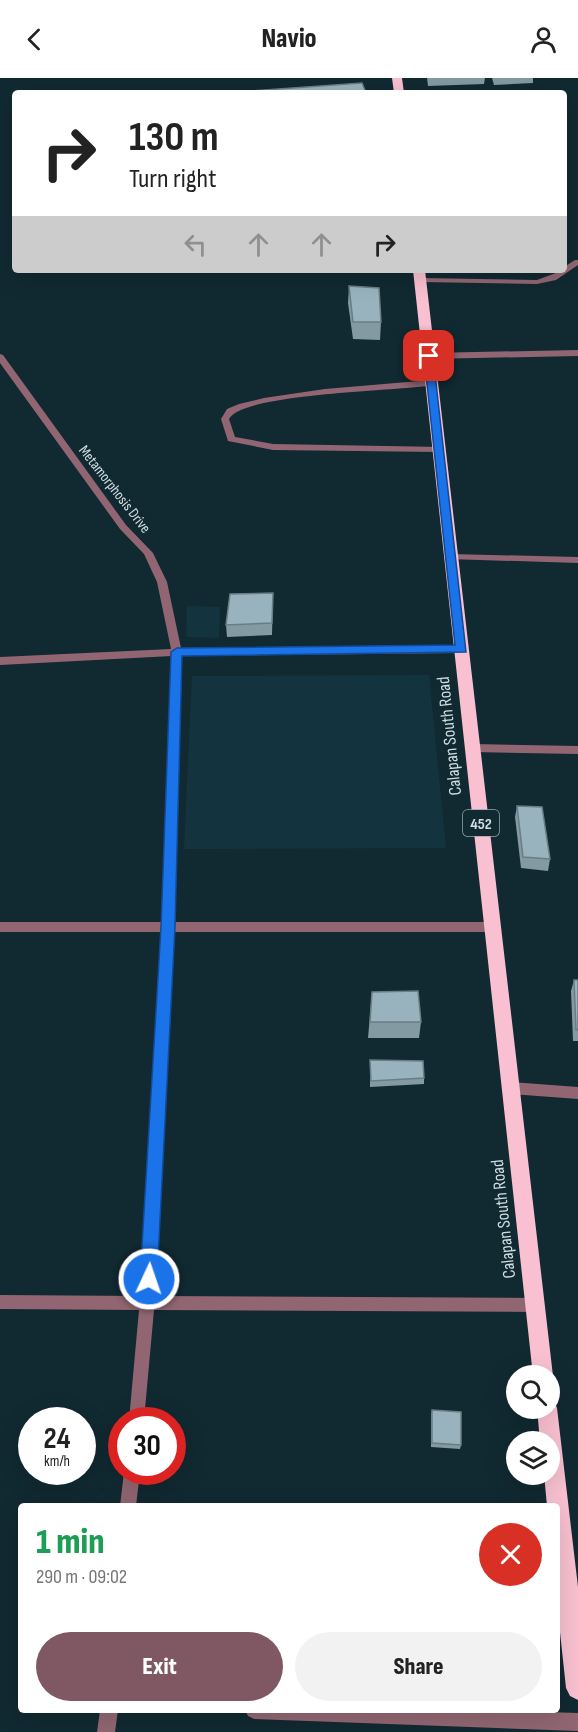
<!DOCTYPE html>
<meta charset="utf-8">
<style>
:root{--surface:#fff;--page:#f2f2f2;--text:#222;--muted:#767676;--accent:#7f5864}
body{margin:0;font-family:"Sofia Sans Condensed",sans-serif;background:var(--page);color:var(--text);height:100vh;display:flex;flex-direction:column;font-size:22px;white-space:nowrap}
*{box-sizing:border-box;margin:0}
p{font-size:20px;color:var(--muted)}
.icon{flex:none;width:33px;height:33px;fill:none;stroke:currentColor;stroke-width:2;stroke-linecap:round;stroke-linejoin:round}
.map{position:relative;flex:1;overflow:hidden}
.sheet{position:absolute;left:18px;top:1425px;width:542px;height:210px;display:flex;flex-direction:column;background:var(--surface);border-radius:6px;box-shadow:0 6px 24px #0002}
.sheet>*{flex:none}
.guide{position:absolute;left:12px;top:12px;width:555px;height:183px;border-radius:6px;box-shadow:0 6px 24px #0002;background:#fff;color:var(--text);overflow:hidden}
.tools{position:absolute;left:506px;top:1287px;display:grid;gap:12px}
.tools a{display:grid;place-items:center;width:54px;height:54px;border-radius:50%;background:var(--surface);box-shadow:0 6px 24px #0002;font-size:30px}
.speed{position:absolute;left:18px;top:1329px;display:flex;gap:12px;font-size:30px;font-weight:700;text-align:center}
.speed>*{display:grid;place-content:center;width:78px;height:78px;border-radius:50%;background:var(--surface);box-shadow:0 6px 24px #0002;line-height:1}
.speed small{font-size:15px;font-weight:400}
.speed .limit{border:9px solid #d22;background:#fff;color:#111}
.pin{position:absolute;display:grid;place-items:center;width:51px;height:51px;color:#fff;margin:-26px;border-radius:12px;box-shadow:0 3px 9px #0006}
.me{position:absolute;width:66px;margin:-33px;rotate:3deg;stroke-linejoin:round;filter:drop-shadow(0 0 4px #0008)}
.turn{display:flex;align-items:center;gap:21px;height:126px;padding:0 18px;font-size:27px}
.turn .icon{width:78px;height:78px;stroke-width:2.5}
.turn b{display:block;font-size:42px;line-height:51px}
.lanes{display:flex;align-items:center;height:57px;padding:0 18px;background:#0003;justify-content:center;gap:30px;direction:ltr}
.lanes .off{opacity:.35}
.round{display:grid;place-items:center;flex:none;width:63px;height:63px;border-radius:32px;background:var(--page)}
.overview{display:flex;align-items:center;justify-content:space-between;height:102px;padding:0 18px}
h1{font-size:36px;font-weight:800;line-height:45px;color:#1e9e55}
.cta{display:flex;gap:12px;margin-top:auto;padding:12px 18px}
.cta a{flex:1;height:69px;border-radius:36px;background:var(--accent);color:#fff;font-size:24px;font-weight:800;line-height:69px;text-align:center}
.cta a+a{background:var(--page);color:var(--text)}
header{display:flex;justify-content:space-between;align-items:center;height:78px;padding:0 18px;background:var(--surface);font-size:27px;font-weight:800}
.map>svg:first-child{display:block}
.built{fill:#13343f}
.lines{fill:none;stroke-linecap:round;stroke-linejoin:round}
.service{fill:#916672;fill-rule:evenodd}
.minor{fill:#916672;fill-rule:evenodd}
.trunk{fill:#f8c0d0;fill-rule:evenodd}
.wall{fill:#839aa3}
.building{fill:#98b3bd;stroke:#6a7d84;stroke-width:1.5}
.route{fill:#1a73e8;stroke:#114b97;stroke-width:1.5}
.labels{text-anchor:middle;stroke-width:6;stroke-linejoin:round;paint-order:stroke}
.far-street-label{font-size:15px;fill:#cfdde2;stroke:#112931}
.shield{fill:#112931;stroke:#96a7ad;stroke-width:1.5}
.shield-label{font-size:16px;font-weight:bold;fill:#cfdde2}
.street-label{font-size:18px;fill:#cfdde2;stroke:#112931}
</style>
<header><svg class="icon" aria-label="back" viewBox="0 0 24 24"><path d="M15 5l-7 7 7 7"/></svg>Navio<svg class="icon" aria-label="person" viewBox="0 0 24 24"><circle cx="12" cy="8" r="4"/><path d="M4 21q1-7 8-7t8 7"/></svg></header>
<div class="map">
<svg width="578" height="1654" viewBox="0 0 578 1654">
<rect width="100%" height="100%" fill="#112931"/>
<path class="built" d="M187,528l33,1 -1,31 -33,-1z
M429,597l17,173 -262,1 8,-173z"/>
<g class="lines">
<path class="service" d="M575,182h3v5l-22,15 -19,4 -117,-2 -4,-2 4,-2 117,2 27,-10v-3z
M431,302l4,3 -1,2c-33,6 -192,8 -205,34l6,18 38,7 169,3 2,2 -5,3 -166,-2 -45,-9 -7,-22 6,-10 12,-5 25,-6 61,-9z
M451,476l127,3v6l-130,-4 -2,-2z"/>
<path class="minor" d="M578,272v6l-149,3 -4,-3 4,-3z
M0,276l3,1 123,170 27,28 14,29 14,66 281,-3 5,4 -5,4 -280,3 -8,266h319l4,2 2,3 -2,3 -4,2h-319l-19,364 380,2 5,2 2,5 -2,5 -5,2 -381,-2 -10,110h-15l10,-110 -139,-1v-14l140,1 22,-364h-162v-10h162l10,-266 -172,9v-8l171,-8 -14,-67 -13,-28 -24,-25 -120,-166z
M473,666l105,2v8l-105,-2 -6,-4z
M511,1004l67,5v12l-67,-5 -5,-2 -2,-4 2,-4z
M124,1394h16l-4,34h-16z
M100,1632h18l-3,22h-18z
M245,1632h240l93,3v18l-324,-12 -6,-3z"/>
<path class="trunk" d="M392,0h10l2,15h-10z
M413,192h12l128,1106 -4,8v-8h-16z
M549,1320l5,3 3,7 21,179v113l-8,-4 -4,-8 -10,-93v-89h-9l-3,-32h5v-32h-9l-3,-34h12z"/>
</g>
<path class="wall" d="M427,0h58l-1,6 -56,2z
M492,0h41v5l-39,2z
M349,208l32,36 -1,18 -27,-1 -5,-36z
M273,515l-1,42 -45,2 -1,-12z
M517,728l33,53 -2,12 -27,-3 -6,-51z
M574,902h4v61h-5l-2,-50z
M372,914l49,30 -2,16h-51z
M370,982l54,18v6l-54,3z
M432,1332l29,35 -1,4 -29,-2v-33z"/>
<path class="building" d="M362,5l4,10h-145z
M349,208l30,2 2,34h-28z
M273,515l-1,30 -46,2 4,-31z
M517,728l25,1 8,52 -27,-2z
M574,902h4v50h-2z
M418,913l3,31h-51l2,-30z
M370,982l53,1 1,17 -53,3z
M432,1332l29,2v33l-29,-2z"/>
<path class="route" d="M429,275l4,3 33,296 -284,4 -7,271 -18,352 -3,6 -5,2 -6,-2 -3,-6 21,-352 10,-275 6,-4 278,-3 -31,-289z"/>
<g class="labels">
<g class="far-street-label">
<text transform="translate(115 411) rotate(52)" y="5">Metamorphosis Drive</text>
</g>
<rect class="shield" x="463" y="732" width="36" height="26" rx="4.5"/>
<g class="shield-label">
<text x="481" y="751">452</text>
</g>
<g class="street-label">
<text transform="translate(449 658) rotate(-96)" y="6">Calapan South Road</text>
<text transform="translate(503 1141) rotate(-96)" y="6">Calapan South Road</text>
</g>
</g>
</svg>
<div class="tools">
<a><svg class="icon" aria-label="search" viewBox="0 0 24 24"><circle cx="10" cy="10" r="6"/><path d="M15 15l6 6"/></svg></a>
<a><svg class="icon" aria-label="layers" viewBox="0 0 24 24"><path d="M12 4l9 5-9 5-9-5zM3 14l9 5 9-5"/></svg></a>
</div>
<div class="speed"><div>24<small>km/h</small></div><div class="limit">30</div></div>
<div class="pin" style="left:429px;top:278px;background:#d93025"><svg class="icon" aria-label="arrive" viewBox="0 0 24 24"><path d="M6 21V4h12l-3 4 3 4H6"/></svg></div>
<svg class="me" style="left:149px;top:1201px" viewBox="-20 -20 40 40"><circle r="17" fill="#1a73e8" stroke="#fff" stroke-width="3"/><path d="M0-11L8 9 0 5-8 9z" fill="#fff"/></svg>
<div class="guide">
<div class="turn"><svg class="icon" aria-label="right" viewBox="0 0 24 24"><path d="M7 20v-9h11M14 6l5 5-5 5"/></svg><div><b>130 m</b>Turn right</div></div>
<div class="lanes"><svg class="icon off" aria-label="left" viewBox="0 0 24 24"><path d="M17 20v-9H6M10 6l-5 5 5 5"/></svg><svg class="icon off" aria-label="ahead" viewBox="0 0 24 24"><path d="M12 20V5M6 11l6-6 6 6"/></svg><svg class="icon off" aria-label="ahead" viewBox="0 0 24 24"><path d="M12 20V5M6 11l6-6 6 6"/></svg><svg class="icon" aria-label="right" viewBox="0 0 24 24"><path d="M7 20v-9h11M14 6l5 5-5 5"/></svg></div>
</div>
<section class="sheet">
<div class="overview"><div><h1>1 min</h1><p>290 m · 09:02</p></div><a class="round" style="background:#d93025;color:#fff"><svg class="icon" aria-label="close" viewBox="0 0 24 24"><path d="M6 6l12 12M18 6L6 18"/></svg></a></div>
<div class="cta"><a>Exit</a><a>Share</a></div>
</section>
</div>
